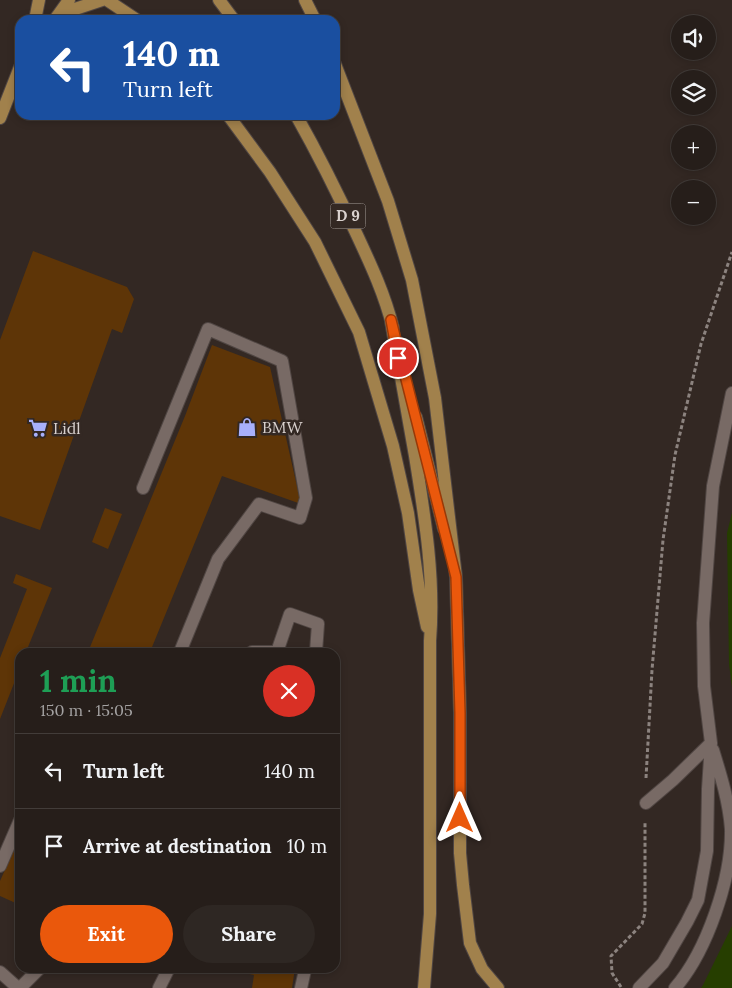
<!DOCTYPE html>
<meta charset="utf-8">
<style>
:root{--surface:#261e1a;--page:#2e2723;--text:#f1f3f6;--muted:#a4a2a2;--line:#423c39;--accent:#ea580c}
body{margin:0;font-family:Lora,serif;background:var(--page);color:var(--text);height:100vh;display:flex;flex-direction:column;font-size:19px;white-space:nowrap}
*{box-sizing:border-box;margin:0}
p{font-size:16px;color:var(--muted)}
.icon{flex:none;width:28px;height:28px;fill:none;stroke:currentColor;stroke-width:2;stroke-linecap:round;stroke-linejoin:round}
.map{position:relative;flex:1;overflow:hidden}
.panel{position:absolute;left:15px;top:648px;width:325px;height:325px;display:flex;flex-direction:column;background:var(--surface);border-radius:15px;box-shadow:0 2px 8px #0003,0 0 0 1px var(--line)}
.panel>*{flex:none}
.guide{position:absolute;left:15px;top:15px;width:325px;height:105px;border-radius:15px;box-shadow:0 2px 8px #0003,0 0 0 1px var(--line);background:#1a4fa0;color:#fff;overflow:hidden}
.fabs{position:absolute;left:671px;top:15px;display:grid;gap:10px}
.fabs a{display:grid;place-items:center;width:45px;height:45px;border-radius:50%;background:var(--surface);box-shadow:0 2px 8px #0003,0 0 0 1px var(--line);font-size:25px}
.pin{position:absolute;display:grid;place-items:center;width:42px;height:42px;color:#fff;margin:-21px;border:2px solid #fff;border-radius:50%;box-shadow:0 1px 5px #0007}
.me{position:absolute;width:55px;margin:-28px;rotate:0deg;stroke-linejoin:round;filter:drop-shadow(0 0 4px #0008)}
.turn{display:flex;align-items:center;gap:18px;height:105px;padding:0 25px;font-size:22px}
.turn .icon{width:65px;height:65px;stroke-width:2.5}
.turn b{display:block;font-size:35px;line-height:42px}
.round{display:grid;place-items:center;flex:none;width:52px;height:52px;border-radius:26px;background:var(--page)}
.overview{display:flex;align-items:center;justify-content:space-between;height:85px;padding:0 25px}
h1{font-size:30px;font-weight:800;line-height:38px;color:#1e9e55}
.action{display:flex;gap:10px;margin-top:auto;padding:10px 25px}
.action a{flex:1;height:58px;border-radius:30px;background:var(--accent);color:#fff;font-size:20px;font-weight:800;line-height:58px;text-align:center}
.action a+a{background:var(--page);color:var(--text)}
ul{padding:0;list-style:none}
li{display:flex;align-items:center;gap:15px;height:75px;padding:0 25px;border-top:1px solid var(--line)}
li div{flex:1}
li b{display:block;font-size:19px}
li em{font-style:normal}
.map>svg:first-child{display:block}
.green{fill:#263e00}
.building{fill:#5e3507}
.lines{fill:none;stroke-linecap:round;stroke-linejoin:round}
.minor-casing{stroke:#504643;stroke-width:14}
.major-casing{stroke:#504643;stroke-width:14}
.path{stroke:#8c837f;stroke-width:3;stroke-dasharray:4 2.5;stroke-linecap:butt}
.minor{stroke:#786a65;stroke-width:12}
.major{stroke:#a1814c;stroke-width:12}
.route-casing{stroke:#983908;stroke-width:12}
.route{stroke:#ea580c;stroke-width:9}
.labels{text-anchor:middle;stroke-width:5;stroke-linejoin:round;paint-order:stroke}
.shield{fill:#332823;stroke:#a79e9b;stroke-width:1}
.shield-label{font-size:15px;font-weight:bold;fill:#d9d1ce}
.poi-label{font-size:16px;fill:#d9d1ce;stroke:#332823;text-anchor:start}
</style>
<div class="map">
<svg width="732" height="988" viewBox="0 0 732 988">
<rect width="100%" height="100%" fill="#332823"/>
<path class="green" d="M732,513v174l-3,-23 -2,-131z
M732,926v62h-31l2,-3z"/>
<path class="building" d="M33,251l94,36 7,12 -12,34 -10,-4 -72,201 -40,-14v-176z
M212,345l58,22 31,137 -79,-28 -72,176h-62l97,-236z
M105,508l17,6 -14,35 -16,-7z
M16,574l36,14 -26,64h-6v16l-20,51v-61l27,-69 -14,-6z
M20,836v69l-20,-9v-15z
M220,968h75l-3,20h-40l2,-13z"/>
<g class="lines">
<g class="minor-casing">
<path id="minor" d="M143,488l65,-159 74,32 24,137 -6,20 -41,-14 -41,55 -38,93
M252,652h25l13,-38 28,10 -2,28
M646,803l27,-23 38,-37
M0,866l20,-46
M0,972l18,16
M20,988l20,-20
M159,988l10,-20
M301,988l4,-18
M639,988l24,-25 24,-41 11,-22 9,-49 1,-62 3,-46 -7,-57 -1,-63 10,-137 19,-93
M675,988c32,-37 57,-110 56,-159 -2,-27 -10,-53 -18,-79"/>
</g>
<g class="major-casing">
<path id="major" d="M107,0l30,20
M219,0l15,20
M305,0l10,20
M56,18l13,-18
M35,20l4,-20
M56,20l19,-11 27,-9
M335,64l53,137 24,79 23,118 21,179 4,136v140l3,32 7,58 12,26 16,19
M228,115l42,57 45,70 44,90 34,114 15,67 11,77 8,37
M296,115c22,39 42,79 61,120 14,30 28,60 36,93
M0,118l20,-51
M391,321c8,45 16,90 24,135 10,62 20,122 15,185v273l-6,74
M416,417l28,112"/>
</g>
<path class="path" d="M646,778l6,-108 11,-130 12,-85 26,-111 31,-92
M621,987l-9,-14 -1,-17 31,-32 3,-11v-92"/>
<use href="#minor" class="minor"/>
<use href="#major" class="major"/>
</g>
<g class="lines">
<g class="route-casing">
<path id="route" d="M398,358l-7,-38 65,257 4,136v105"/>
</g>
<use href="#route" class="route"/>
</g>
<defs>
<g id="shop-bare" transform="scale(1.5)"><path d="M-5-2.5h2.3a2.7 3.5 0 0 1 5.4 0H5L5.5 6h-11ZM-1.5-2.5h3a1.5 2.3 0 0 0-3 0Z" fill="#a8b0fc" stroke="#332823" stroke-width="2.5" paint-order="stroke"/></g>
<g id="supermarket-bare" transform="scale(1.5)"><path d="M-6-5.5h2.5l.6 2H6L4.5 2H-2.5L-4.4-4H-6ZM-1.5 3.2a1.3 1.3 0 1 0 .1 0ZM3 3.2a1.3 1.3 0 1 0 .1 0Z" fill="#a8b0fc" stroke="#332823" stroke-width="2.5" paint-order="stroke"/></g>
</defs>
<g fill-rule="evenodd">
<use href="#shop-bare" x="247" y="427"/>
<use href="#supermarket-bare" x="38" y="428"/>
</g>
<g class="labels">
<rect class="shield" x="330.5" y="203.5" width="35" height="25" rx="4"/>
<g class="shield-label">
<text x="348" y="221">D 9</text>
</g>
<g class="poi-label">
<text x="262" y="433">BMW</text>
<text x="53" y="434">Lidl</text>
</g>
</g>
</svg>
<div class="fabs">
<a><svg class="icon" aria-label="sound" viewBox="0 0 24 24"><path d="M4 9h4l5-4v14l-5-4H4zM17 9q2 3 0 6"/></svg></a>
<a><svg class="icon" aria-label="layers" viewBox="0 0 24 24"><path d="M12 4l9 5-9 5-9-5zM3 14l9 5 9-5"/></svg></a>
<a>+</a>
<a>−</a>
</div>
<div class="pin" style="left:398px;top:358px;background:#d93025"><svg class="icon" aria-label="arrive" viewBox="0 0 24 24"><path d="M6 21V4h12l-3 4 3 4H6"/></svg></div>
<svg class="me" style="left:460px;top:818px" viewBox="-20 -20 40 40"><path d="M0-17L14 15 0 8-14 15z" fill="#ea580c" stroke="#fff" stroke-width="4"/></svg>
<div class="guide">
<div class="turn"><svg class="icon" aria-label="left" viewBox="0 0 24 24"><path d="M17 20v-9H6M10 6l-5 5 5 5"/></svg><div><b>140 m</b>Turn left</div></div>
</div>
<section class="panel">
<div class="overview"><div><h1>1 min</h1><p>150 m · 15:05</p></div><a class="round" style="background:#d93025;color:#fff"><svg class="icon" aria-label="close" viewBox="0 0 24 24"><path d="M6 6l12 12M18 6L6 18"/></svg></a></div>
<ul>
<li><svg class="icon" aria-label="left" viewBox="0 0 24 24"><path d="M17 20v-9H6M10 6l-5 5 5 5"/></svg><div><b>Turn left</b></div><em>140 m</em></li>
<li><svg class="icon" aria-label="arrive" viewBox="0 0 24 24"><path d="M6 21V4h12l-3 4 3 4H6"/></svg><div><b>Arrive at destination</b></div><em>10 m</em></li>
</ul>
<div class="action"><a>Exit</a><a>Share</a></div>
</section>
</div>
